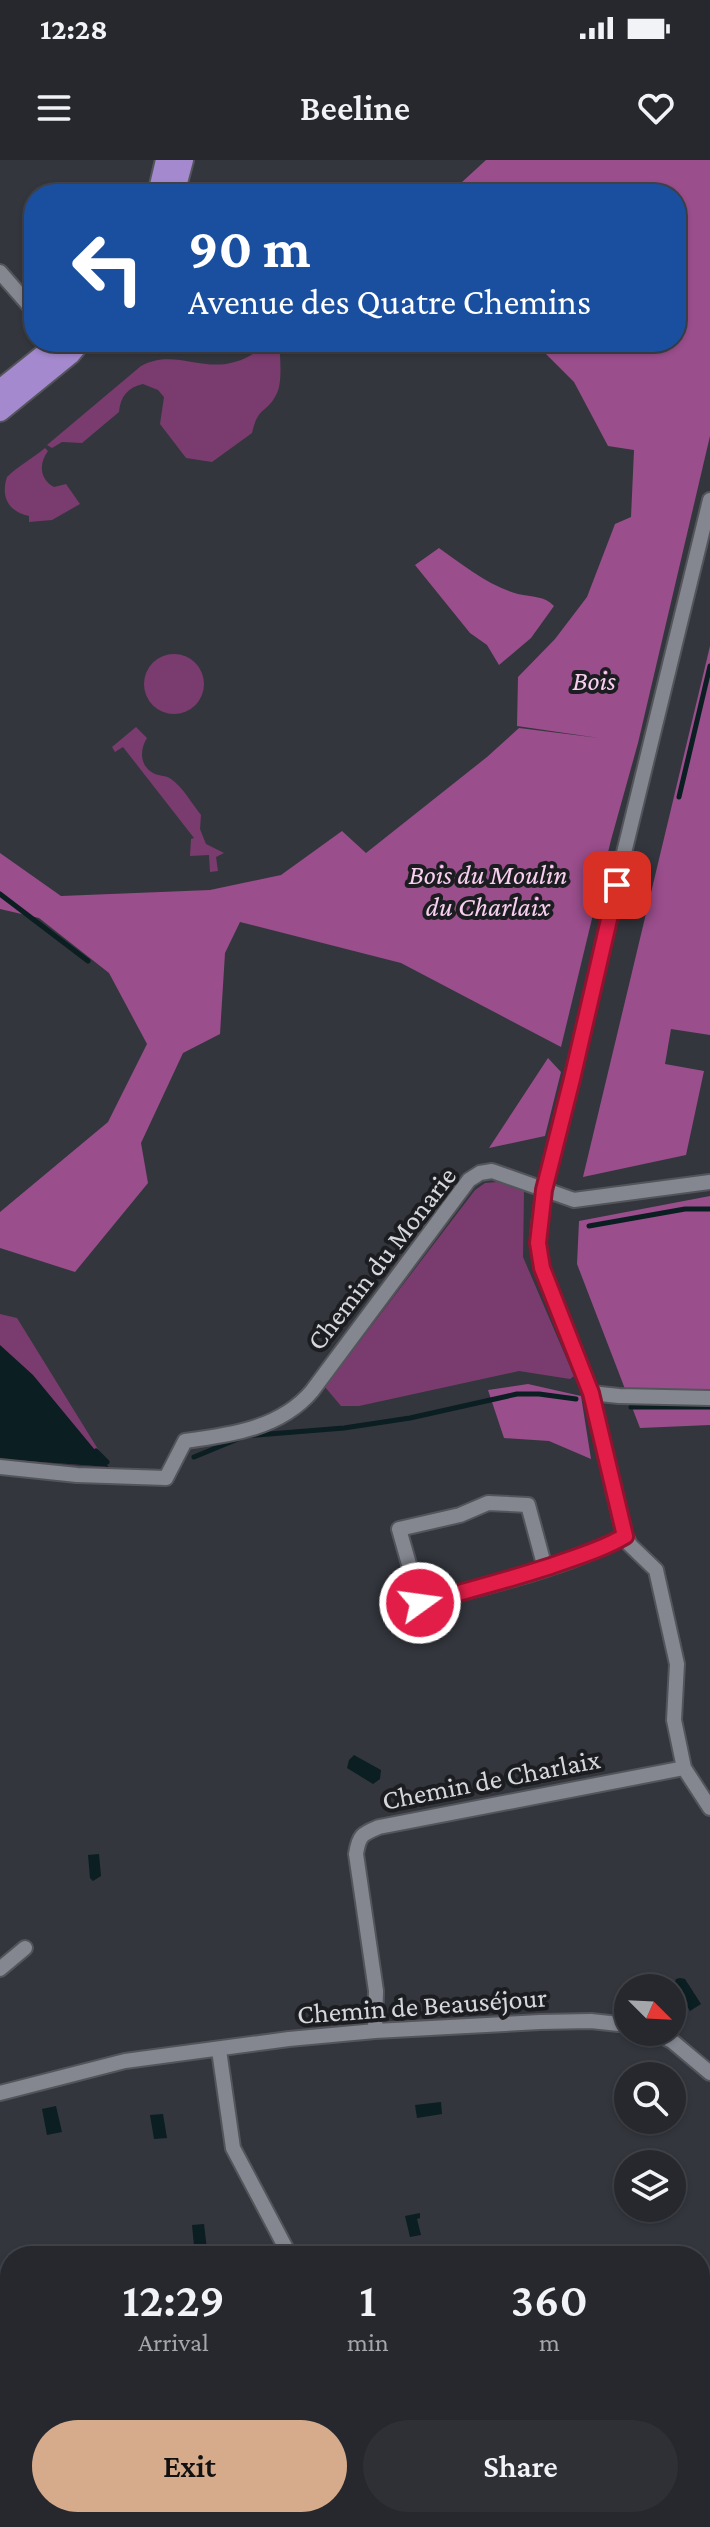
<!DOCTYPE html>
<meta charset="utf-8">
<style>
:root{--surface:#26282e;--page:#2e3036;--text:#f1f3f6;--muted:#a4a6aa;--line:#42444a;--accent:#d6ab8b}
body{margin:0;font-family:"Crimson Pro",serif;background:var(--page);color:var(--text);height:100vh;display:flex;flex-direction:column;font-size:30px;white-space:nowrap}
*{box-sizing:border-box;margin:0}
p{font-size:26px;color:var(--muted)}
.icon{flex:none;width:44px;height:44px;fill:none;stroke:currentColor;stroke-width:2;stroke-linecap:round;stroke-linejoin:round}
.map{position:relative;flex:1;overflow:hidden}
.details{position:absolute;left:0px;top:2086px;width:710px;height:282px;display:flex;flex-direction:column;background:var(--surface);border-radius:32px 32px 0 0;box-shadow:0 2px 6px #0004,0 0 0 2px var(--line)}
.details>*{flex:none}
.banner{position:absolute;left:24px;top:24px;width:662px;height:168px;border-radius:32px;box-shadow:0 2px 6px #0004,0 0 0 2px var(--line);background:#1a4fa0;color:#fff;overflow:hidden}
.needle{width:52px;rotate:114deg}
.controls{position:absolute;left:614px;top:1814px;display:grid;gap:16px}
.controls a{display:grid;place-items:center;width:72px;height:72px;border-radius:50%;background:var(--surface);box-shadow:0 2px 6px #0004,0 0 0 2px var(--line);font-size:40px}
.pin{position:absolute;display:grid;place-items:center;width:68px;height:68px;color:#fff;margin:-34px;border-radius:16px;box-shadow:0 4px 12px #0006}
.me{position:absolute;width:88px;margin:-44px;rotate:76deg;stroke-linejoin:round;filter:drop-shadow(0 0 6px #0008)}
.turn{display:flex;align-items:center;gap:28px;height:168px;padding:0 32px;font-size:36px}
.turn .icon{width:104px;height:104px;stroke-width:2.5}
.turn b{display:block;font-size:56px;line-height:68px}
.eta{display:flex;justify-content:space-evenly;align-items:center;height:136px;text-align:center}
.eta b{font-size:48px;font-weight:600;line-height:56px}
.action{display:flex;gap:16px;margin-top:auto;padding:16px 32px}
.action a{flex:1;height:92px;border-radius:48px;background:var(--accent);color:#111;font-size:32px;font-weight:600;line-height:92px;text-align:center}
.action a+a{background:var(--page);color:var(--text)}
.status{display:flex;justify-content:space-between;align-items:center;height:56px;padding:0 40px;background:var(--surface);direction:ltr}
.status svg{height:22px;fill:currentColor}
header{display:flex;justify-content:space-between;align-items:center;height:104px;padding:0 32px;background:var(--surface);font-size:36px;font-weight:600}
.map>svg:first-child{display:block}
.green{fill:#7a3c6e}
.forest{fill:#9a4e8c}
.water{fill:#0b1e21}
.lines{fill:none;stroke-linecap:round;stroke-linejoin:round}
.stream{stroke:#0b1e21;stroke-width:5}
.minor-casing{stroke:#53555b;stroke-width:18}
.major-casing{stroke:#53555b;stroke-width:24}
.minor{stroke:#848790;stroke-width:14}
.major{stroke:#a489ce;stroke-width:20}
.route-casing{stroke:#92132f;stroke-width:20}
.route{stroke:#e11d48;stroke-width:14}
.labels{text-anchor:middle;stroke-width:8;stroke-linejoin:round;paint-order:stroke}
.park-label{font-size:28px;font-style:italic;fill:#fad0f0;stroke:#1c1d21}
.street-label{font-size:28px;fill:#d5d7dc;stroke:#1c1d21}
</style>
<div class="status"><b>12:28</b><svg viewBox="0 0 49 12"><path d="M0 12V9h3v3zM5 12V6h3v6zM10 12V3h3v9zM15 12V0h3v12zM26 1h20v11H26zM47 4h2v5h-2z"/></svg></div>
<header><svg class="icon" aria-label="menu" viewBox="0 0 24 24"><path d="M4 6h16M4 12h16M4 18h16"/></svg>Beeline<svg class="icon" aria-label="heart" viewBox="0 0 24 24"><path d="M12 20l-8-8c-3-5 5-10 8-4 3-6 11-1 8 4z"/></svg></header>
<div class="map">
<svg width="710" height="2367" viewBox="0 0 710 2367">
<rect width="100%" height="100%" fill="#33363d"/>
<path class="green" d="M268,182h11c1,13 4,42 -3,53 -9,18 -18,11 -24,38l-40,29 -26,-4 -26,-34 4,-27 -6,-7 -15,-6c-15,3 -23,13 -24,28l-37,31 -20,-1 -10,6 -5,-3 94,-79c42,-23 76,24 127,-24z
M45,288l3,3c-9,12 -9,28 6,36l12,-3 14,20 -28,16 -23,2v-6c-19,-4 -29,-18 -22,-39 11,-11 26,-19 38,-29z
M144 524a30 30 0 1 1 60 0a30 30 0 1 1-60 0Z
M136,567l11,11c-7,11 -8,27 6,35 5,3 13,2 18,6 12,8 21,25 30,36l-1,14 6,15 18,9 -8,4 2,14 -8,1 -1,-17 -19,1 1,-17 3,-1 -71,-91 -8,5 -3,-5z
M497,1022l27,9 -1,66 51,119 -4,3 -51,-8 -160,35h-18l-16,-19 150,-197 10,-7z
M0,1154l17,4 92,149 -109,-8z"/>
<path class="forest" d="M486,0h224v276l-72,307 -27,97 -50,207 -160,-84 -161,-41 -15,31 -5,81 -37,19 -42,90 7,40 -73,89 -75,-24v-36l108,-90 39,-78 -38,-71 -70,-55 -39,-9v-56l61,43 149,-6 71,-15 61,-44 24,22 121,-96 32,-29 80,10 -82,-12 1,-49 37,-38 32,-42 28,-73 16,-7 3,-67 -26,-4 -34,-64 -40,-40h142v-148h-227z
M439,388c24,17 50,38 79,46 14,3 27,2 36,12l-23,32 -32,27 -12,-20 -17,-12 -55,-68z
M710,486v389l-39,-6 -6,35 39,7 -18,84 -103,22z
M548,898l13,14 -16,64 -56,12z
M710,1036v229l-70,3 -63,-164 2,-43z
M528,1224l53,12 10,63 -42,-18 -45,-3 -16,-48z"/>
<path class="water" d="M0,1185l33,30 76,92 -109,-8z
M354,1595l27,15 -1,9 -7,5 -26,-16 2,-8z
M99,1694l2,22 -8,5 -3,-3 -2,-23z
M680,1818l5,1 16,25 -11,7 -16,-26 2,-6z
M441,1942l1,12 -25,4 -2,-13z
M56,1946l6,26 -15,3 -5,-26z
M163,1954l4,24 -13,1 -4,-24z
M420,2053v5l-3,1 4,16 -11,2 -5,-21z
M204,2064l3,25 -5,1v5l-7,1 -3,-31z"/>
<g class="lines">
<path class="stream" d="M679,637l31,-131
M0,734l88,67
M589,1066l96,-17h25
M631,1247h79
M96,1291l11,11
M194,1297l51,-21 99,-8 66,-10 107,-24h22l37,5"/>
<g class="minor-casing">
<path id="minor" d="M0,112l34,39
M710,340l-87,357 -51,222 -28,111 -5,35 -1,18 4,25 49,125 32,138 7,14 26,25 21,94 -3,56 10,48 26,40
M591,1233l28,3 91,2
M0,1307l77,8 89,3 19,-37c46,-6 96,-13 127,-50l157,-211 11,-7 12,-2 82,29 136,-18
M545,1408l-17,-63 -40,-2 -28,12 -61,14 21,74c65,-16 147,-35 205,-67
M0,1809l25,-21
M375,1871l1,-40 -20,-137c3,-19 6,-20 23,-27l305,-59
M653,1872l19,9 38,32
M219,1890l14,98 57,108
M0,1933l125,-32 164,-22 86,-8 165,-9 51,-1 37,4
M0,2168l10,-2
M700,2214h10
M0,2266h10
M545,2358v9
M132,2367l2,-9"/>
</g>
<g class="major-casing">
<path id="major" d="M158,34l8,-34
M174,34l9,-34
M0,230l60,-48
M0,251l70,-57 10,-12"/>
</g>
<use href="#minor" class="minor"/>
<use href="#major" class="major"/>
</g>
<g class="lines">
<g class="route-casing">
<path id="route" d="M420,1443c44,-11 87,-23 131,-37 25,-9 50,-16 74,-30l-34,-143 -49,-125 -4,-25 6,-53 28,-111 45,-194"/>
</g>
<use href="#route" class="route"/>
</g>
<g class="labels">
<g class="park-label">
<text x="594" y="530">Bois</text>
<text x="488" y="724">Bois du Moulin<tspan x="488" dy="32">du Charlaix</tspan></text>
</g>
<g class="street-label">
<text transform="translate(381 1098) rotate(-52)" y="10">Chemin du Monarie</text>
<text transform="translate(491 1619) rotate(-11)" y="10">Chemin de Charlaix</text>
<text transform="translate(422 1845) rotate(-4)" y="10">Chemin de Beauséjour</text>
</g>
</g>
</svg>
<div class="controls">
<a><svg class="needle" viewBox="-14 -14 28 28"><path d="M0-13l5 13h-10z" fill="#e53935"/><path d="M0 13l5-13h-10z" fill="#a4a6aa"/></svg></a>
<a><svg class="icon" aria-label="search" viewBox="0 0 24 24"><circle cx="10" cy="10" r="6"/><path d="M15 15l6 6"/></svg></a>
<a><svg class="icon" aria-label="layers" viewBox="0 0 24 24"><path d="M12 4l9 5-9 5-9-5zM3 14l9 5 9-5"/></svg></a>
</div>
<div class="pin" style="left:617px;top:725px;background:#d93025"><svg class="icon" aria-label="arrive" viewBox="0 0 24 24"><path d="M6 21V4h12l-3 4 3 4H6"/></svg></div>
<svg class="me" style="left:420px;top:1443px" viewBox="-20 -20 40 40"><circle r="17" fill="#e11d48" stroke="#fff" stroke-width="3"/><path d="M0-11L8 9 0 5-8 9z" fill="#fff"/></svg>
<div class="banner">
<div class="turn"><svg class="icon" aria-label="left" viewBox="0 0 24 24"><path d="M17 20v-9H6M10 6l-5 5 5 5"/></svg><div><b>90 m</b>Avenue des Quatre Chemins</div></div>
</div>
<section class="details">
<div class="eta">
<div><b>12:29</b><p>Arrival</p></div>
<div><b>1</b><p>min</p></div>
<div><b>360</b><p>m</p></div>
</div>
<div class="action"><a>Exit</a><a>Share</a></div>
</section>
</div>
